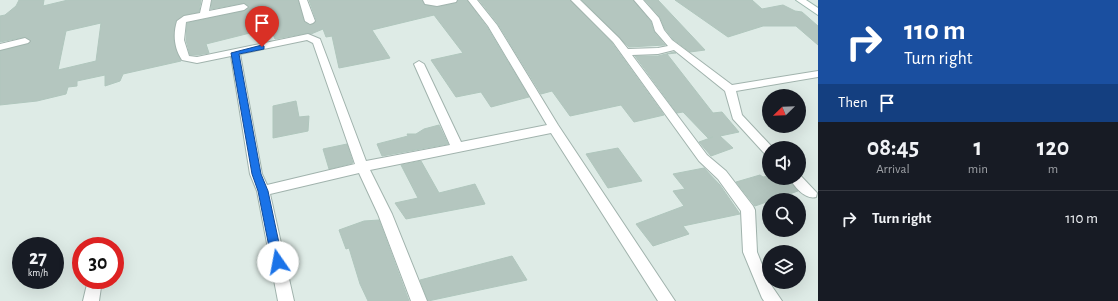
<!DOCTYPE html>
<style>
:root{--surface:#171b24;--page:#242831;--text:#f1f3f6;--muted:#9ea1a6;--line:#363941}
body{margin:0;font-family:"Alegreya Sans",sans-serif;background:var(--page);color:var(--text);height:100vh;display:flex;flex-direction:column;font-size:15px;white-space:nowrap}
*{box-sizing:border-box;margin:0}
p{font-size:13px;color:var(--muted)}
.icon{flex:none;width:22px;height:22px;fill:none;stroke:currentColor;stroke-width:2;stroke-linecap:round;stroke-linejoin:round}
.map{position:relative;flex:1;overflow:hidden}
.sheet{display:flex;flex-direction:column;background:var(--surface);width:300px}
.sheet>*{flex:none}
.banner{background:#1a4fa0;color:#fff;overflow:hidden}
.needle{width:26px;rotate:247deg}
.buttons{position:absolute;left:762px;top:89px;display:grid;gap:8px}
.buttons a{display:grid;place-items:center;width:44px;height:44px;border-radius:50%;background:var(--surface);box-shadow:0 4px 16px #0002;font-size:20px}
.speed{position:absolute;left:12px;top:237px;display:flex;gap:8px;font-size:20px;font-weight:700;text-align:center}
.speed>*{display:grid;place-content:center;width:52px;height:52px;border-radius:50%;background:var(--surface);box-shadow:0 4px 16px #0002;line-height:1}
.speed small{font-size:10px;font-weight:400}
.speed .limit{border:6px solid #d22;background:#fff;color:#111}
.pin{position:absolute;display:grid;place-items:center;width:34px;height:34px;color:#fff;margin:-41px -17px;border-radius:50% 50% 50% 0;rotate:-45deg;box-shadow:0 0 4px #0007}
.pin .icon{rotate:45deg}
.me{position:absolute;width:44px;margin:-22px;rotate:348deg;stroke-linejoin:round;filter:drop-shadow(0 0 3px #0008)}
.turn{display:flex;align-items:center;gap:14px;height:84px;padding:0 20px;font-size:18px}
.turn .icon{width:52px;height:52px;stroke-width:2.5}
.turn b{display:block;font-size:28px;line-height:34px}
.then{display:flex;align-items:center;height:38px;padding:0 20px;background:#0003;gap:8px;font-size:15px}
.eta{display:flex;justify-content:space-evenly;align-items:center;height:68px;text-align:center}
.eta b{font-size:24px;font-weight:600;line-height:28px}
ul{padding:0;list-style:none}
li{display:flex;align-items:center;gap:12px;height:56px;padding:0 20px;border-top:1px solid var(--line)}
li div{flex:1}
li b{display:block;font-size:15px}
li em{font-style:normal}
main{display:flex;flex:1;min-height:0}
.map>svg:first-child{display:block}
.building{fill:#b4c6bf;stroke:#b0c6bd;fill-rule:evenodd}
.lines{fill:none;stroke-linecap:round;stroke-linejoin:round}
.street-casing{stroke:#a1b3ad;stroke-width:2}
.secondary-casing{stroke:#9cb8ae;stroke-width:2}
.street{fill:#fff;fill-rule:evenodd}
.secondary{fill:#fff;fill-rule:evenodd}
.route{fill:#1a73e8;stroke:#114b97}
</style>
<main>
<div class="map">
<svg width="818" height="301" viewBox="0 0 818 301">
<rect width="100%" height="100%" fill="#deebe6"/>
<path class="building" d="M19,0h25l-1,6 25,-6h133l-2,12 -15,3 -8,6 -2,20 7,20 -58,13 -3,7 -15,5v-11l-28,6v5l-9,1 -2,7 -29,7 -37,4v-54l28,-7 3,-3 -6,-4 -25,5v-26l5,-1 11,-9zM101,23l-5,38 -38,9 8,-39z
M212,0h86l6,21 6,4 6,-5 -7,-20h113l3,5 12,2 19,-4 2,-3h9l20,27 42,70 -38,10 -10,-15 -25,5 -25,-37 32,-7 -29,-38 -62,15 18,28 -51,10 -7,-32 -6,1 -3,-8 -12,5 -3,-1 -33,6 -5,-11 -64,16 3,9 -12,2h-7l-4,-15 1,-17 57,-12 6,-4 -6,-4 -33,6z
M479,0h91l42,43 52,72 -30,7 -13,-17 -51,11 -18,-25 -11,3 -43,-70z
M582,0h51l18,22 3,10 11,13 -36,2z
M645,0h13l47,50 -15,2 -17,-13 -8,-10 -5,-12z
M675,0h77l10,9 21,-4 12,6 7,1 16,14v19l-22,-19h-33l-35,11z
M674,52l2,1 -9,1 46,59 9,-1 17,20 -19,4 13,12 -22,8 -12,-14 14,-5 -5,1 -25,-26 -6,1 -42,-57h23z
M296,101l3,16 10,-1 -1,15 -35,7v-32z
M439,125l9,19 -66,12 -5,-12 31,-8 -1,-2h9l8,-5z
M347,144l6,19 -24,6 -6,-20z
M618,148l24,33 -34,7 -22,-34z
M421,161l18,32 36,-9 10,20 -79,15 -11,-16 23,-5 -17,-33z
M704,168l16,17 20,29 -57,12 6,8 -36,12 -17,-22 48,-18 -11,-15 12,-2 -12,-15z
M760,175l3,2 6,-1v2h20l9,13 -43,15 -19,-24z
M379,220l30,81h-41l-8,-17 -11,-36 -3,1 -7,-19 25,-9z
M512,256l15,24 -99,21 -8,-21z"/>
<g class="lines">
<g class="street-casing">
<path id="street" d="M203,0h8l-2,11 35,-7 4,3 -4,3 -58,12 -2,18 5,16 8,1 111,-23 12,5 46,122 84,-16 -36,-81 5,-3 5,3 37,78 86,-17 -59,-99 -20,-26h9l20,25 61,100 117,176h-17l-107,-168 -181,37 22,44 35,87h-16l-33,-87 -19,-41 -89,21 24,107h-16l-21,-110 -7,-17 -19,-118 -34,7 -15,-3c-8,-12 -9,-26 -5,-39l7,-5 16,-3zM307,40l6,3 42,121 -88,21 -5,-11 -22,-120z
M299,0h8l8,21 -2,2 -3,1 -5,-3z
M423,0h34l-1,2 -19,4 -12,-2z
M571,0h9l39,38 9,11 30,-1 10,-2 -13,-15 -3,-10 -18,-21h9l16,18 5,12 8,10 60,45 86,-14v6l-82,14 6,24 31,33h-4v8l-4,-2 -32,-35 -8,-28 -51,-41 -16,4 -26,1 75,100 19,16 27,35 2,4 2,42 12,30 13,19h-18l-2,-3 -19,-46 -2,-41 -23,-32 -19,-18 -86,-119z
M25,38l5,3 -2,2 -28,7v-6z
M799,174l18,19 -1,4c-10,3 -22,-10 -26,-19h9z
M88,280h14l-3,21h-16z"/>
</g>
<g class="secondary-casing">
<path id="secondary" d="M796,0h10l12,8v7z"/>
</g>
<use href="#street" class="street"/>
<use href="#secondary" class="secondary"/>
</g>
<path class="route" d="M262,45l2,1v3l-25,5 22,120 7,17 15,71 -1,4 -4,1 -4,-1 -2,-4 -14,-71 -6,-17 -21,-121z"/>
</svg>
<div class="buttons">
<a><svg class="needle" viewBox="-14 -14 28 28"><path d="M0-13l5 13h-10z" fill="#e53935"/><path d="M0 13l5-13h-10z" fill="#9ea1a6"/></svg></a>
<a><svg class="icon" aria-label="sound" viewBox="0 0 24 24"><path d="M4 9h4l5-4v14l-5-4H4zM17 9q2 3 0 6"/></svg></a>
<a><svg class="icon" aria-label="search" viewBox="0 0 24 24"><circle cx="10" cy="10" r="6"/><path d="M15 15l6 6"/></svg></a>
<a><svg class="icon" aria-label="layers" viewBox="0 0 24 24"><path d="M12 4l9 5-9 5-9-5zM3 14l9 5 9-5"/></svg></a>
</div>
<div class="speed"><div>27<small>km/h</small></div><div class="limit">30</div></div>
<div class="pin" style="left:262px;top:47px;background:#d93025"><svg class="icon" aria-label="arrive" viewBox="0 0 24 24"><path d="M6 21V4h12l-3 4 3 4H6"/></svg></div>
<svg class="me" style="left:278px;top:262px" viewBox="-20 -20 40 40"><circle r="19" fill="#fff"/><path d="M0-13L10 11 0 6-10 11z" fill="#1a73e8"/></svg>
</div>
<section class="sheet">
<div class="banner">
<div class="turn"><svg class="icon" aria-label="right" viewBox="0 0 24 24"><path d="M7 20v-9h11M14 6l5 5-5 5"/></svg><div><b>110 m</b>Turn right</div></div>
<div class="then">Then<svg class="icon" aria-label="arrive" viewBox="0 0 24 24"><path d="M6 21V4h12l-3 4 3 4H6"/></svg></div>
</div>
<div class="eta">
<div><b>08:45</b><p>Arrival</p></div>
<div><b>1</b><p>min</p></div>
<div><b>120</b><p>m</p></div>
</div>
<ul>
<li><svg class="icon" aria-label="right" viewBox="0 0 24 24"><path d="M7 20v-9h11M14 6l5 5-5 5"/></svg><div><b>Turn right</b></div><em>110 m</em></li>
</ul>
</section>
</main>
